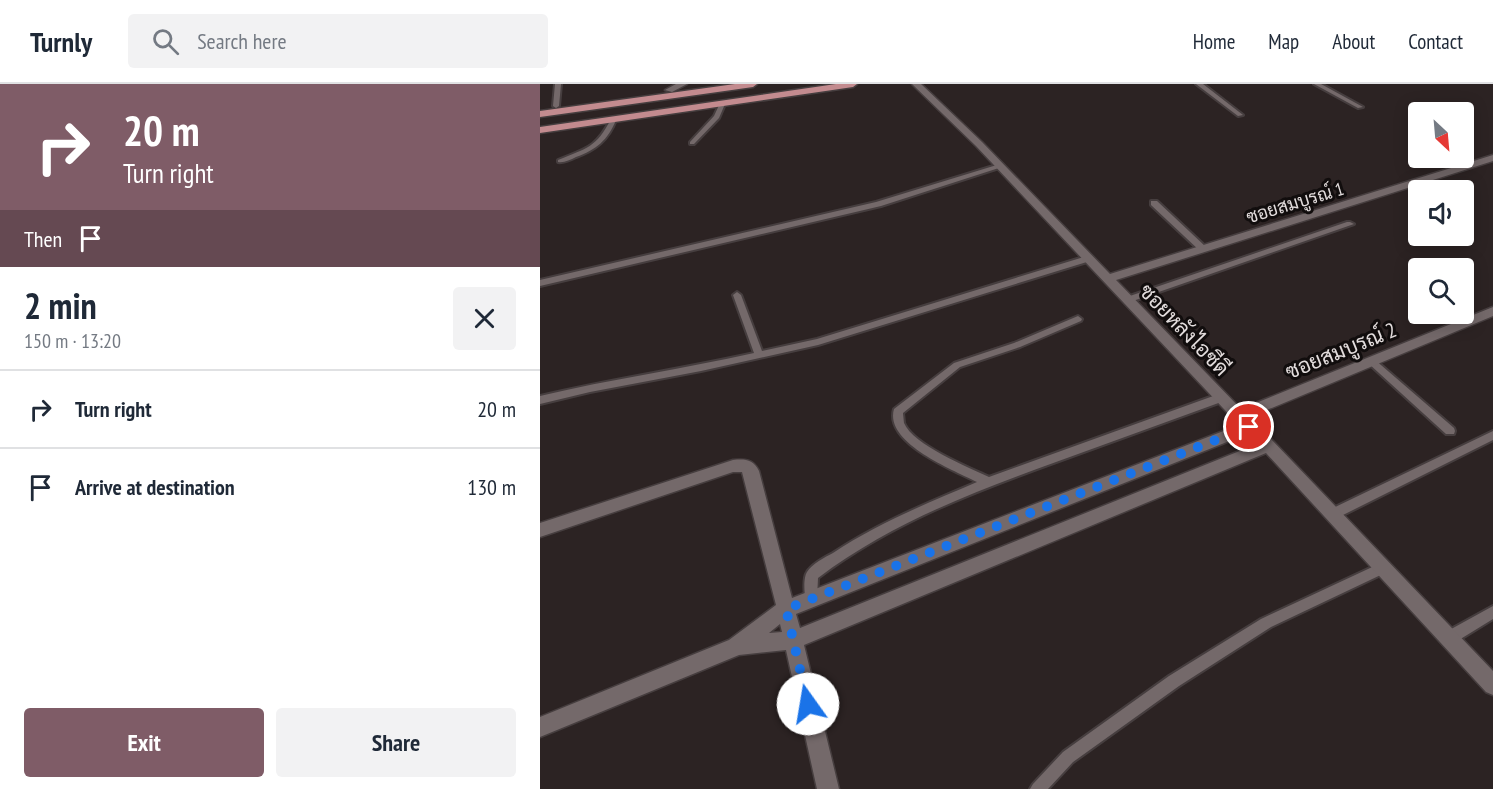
<!DOCTYPE html>
<meta charset="utf-8">
<style>
:root{--surface:#fff;--page:#f2f2f3;--text:#1f2937;--muted:#747a83;--line:#e0e1e3;--accent:#7f5c67}
body{margin:0;font-family:"PT Sans Narrow",Sarabun,sans-serif;background:var(--page);color:var(--text);height:100vh;display:flex;flex-direction:column;font-size:22px;white-space:nowrap}
*{box-sizing:border-box;margin:0}
p{font-size:20px;color:var(--muted)}
.icon{flex:none;width:33px;height:33px;fill:none;stroke:currentColor;stroke-width:2;stroke-linecap:round;stroke-linejoin:round}
.map{position:relative;flex:1;overflow:hidden}
.sheet{display:flex;flex-direction:column;background:var(--surface);width:540px}
.sheet>*{flex:none}
.hud{background:#7f5c67;color:#fff;overflow:hidden}
.needle{width:39px;rotate:154deg}
.tools{position:absolute;left:868px;top:18px;display:grid;gap:12px}
.tools a{display:grid;place-items:center;width:66px;height:66px;border-radius:6px;background:var(--surface);box-shadow:0 3px 15px #0003;font-size:30px}
.pin{position:absolute;display:grid;place-items:center;width:51px;height:51px;color:#fff;margin:-26px;border:3px solid #fff;border-radius:50%;box-shadow:0 2px 6px #0007}
.me{position:absolute;width:66px;margin:-33px;rotate:347deg;stroke-linejoin:round;filter:drop-shadow(0 0 4px #0008)}
.turn{display:flex;align-items:center;gap:21px;height:126px;padding:0 24px;font-size:27px}
.turn .icon{width:78px;height:78px;stroke-width:2.5}
.turn b{display:block;font-size:42px;line-height:51px}
.then{display:flex;align-items:center;height:57px;padding:0 24px;background:#0003;gap:12px;font-size:22px}
.round{display:grid;place-items:center;flex:none;width:63px;height:63px;border-radius:6px;background:var(--page)}
.overview{display:flex;align-items:center;justify-content:space-between;height:102px;padding:0 24px}
h1{font-size:36px;font-weight:700;line-height:45px}
.action{display:flex;gap:12px;margin-top:auto;padding:12px 24px}
.action a{flex:1;height:69px;border-radius:6px;background:var(--accent);color:#fff;font-size:24px;font-weight:700;line-height:69px;text-align:center}
.action a+a{background:var(--page);color:var(--text)}
ul{padding:0;list-style:none}
li{display:flex;align-items:center;gap:18px;height:78px;padding:0 24px;border-top:2px solid var(--line)}
li div{flex:1}
li b{display:block;font-size:22px}
li em{font-style:normal}
header{display:flex;align-items:center;gap:36px;box-sizing:border-box;height:84px;padding:0 30px;background:var(--surface);border-bottom:2px solid var(--line)}
header strong{font-size:28px}
nav{display:flex;gap:33px;margin-inline-start:auto;font-size:21px}
.search{width:420px;height:54px;background:var(--page);display:flex;align-items:center;gap:15px;box-sizing:border-box;padding:0 21px;border-radius:6px;color:var(--muted);font-size:22px}
main{display:flex;flex:1;min-height:0}
.map>svg:first-child{display:block}
.lines{fill:none;stroke-linecap:round;stroke-linejoin:round}
.service-casing{stroke:#463e3f;stroke-width:4}
.minor-casing{stroke:#463e3f;stroke-width:3}
.primary-casing{stroke:#463e3f;stroke-width:3}
.service{fill:#74696a;fill-rule:evenodd}
.minor{fill:#74696a;fill-rule:evenodd}
.primary{fill:#c38b8f;fill-rule:evenodd}
.route{stroke:#1a73e8;stroke-width:10;stroke-dasharray:0 18}
.labels{text-anchor:middle;stroke-width:6;stroke-linejoin:round;paint-order:stroke}
.far-street-label{font-size:18px;fill:#e3dddd;stroke:#110d0d}
.street-label{font-size:21px;fill:#e3dddd;stroke:#110d0d}
</style>
<header>
<strong>Turnly</strong>
<div class="search"><svg class="icon" aria-label="search" viewBox="0 0 24 24"><circle cx="10" cy="10" r="6"/><path d="M15 15l6 6"/></svg>Search here</div>
<nav><a>Home</a><a>Map</a><a>About</a><a>Contact</a></nav>
</header>
<main>
<section class="sheet">
<div class="hud">
<div class="turn"><svg class="icon" aria-label="right" viewBox="0 0 24 24"><path d="M7 20v-9h11M14 6l5 5-5 5"/></svg><div><b>20 m</b>Turn right</div></div>
<div class="then">Then<svg class="icon" aria-label="arrive" viewBox="0 0 24 24"><path d="M6 21V4h12l-3 4 3 4H6"/></svg></div>
</div>
<div class="overview"><div><h1>2 min</h1><p>150 m · 13:20</p></div><a class="round"><svg class="icon" aria-label="close" viewBox="0 0 24 24"><path d="M6 6l12 12M18 6L6 18"/></svg></a></div>
<ul>
<li><svg class="icon" aria-label="right" viewBox="0 0 24 24"><path d="M7 20v-9h11M14 6l5 5-5 5"/></svg><div><b>Turn right</b></div><em>20 m</em></li>
<li><svg class="icon" aria-label="arrive" viewBox="0 0 24 24"><path d="M6 21V4h12l-3 4 3 4H6"/></svg><div><b>Arrive at destination</b></div><em>130 m</em></li>
</ul>
<div class="action"><a>Exit</a><a>Share</a></div>
</section>
<div class="map">
<svg width="953" height="705" viewBox="0 0 953 705">
<rect width="100%" height="100%" fill="#2c2323"/>
<g class="lines">
<g class="service-casing">
<path id="service" d="M15,0h6l-2,22 -3,2 -3,-2z
M656,0h7l40,31 -5,1z
M774,0h7l42,23 -5,1z
M180,19l5,1 -6,14 -25,26h-4v-2l24,-26z
M71,35l5,1c-8,20 -20,30 -40,37 -6,3 -12,6 -18,5v-2c29,-12 38,-12 53,-41z
M460,80l4,2 -2,1 -121,39 -341,80v-6l336,-78z
M611,117h6l49,46v4h-6l-49,-46z
M807,138h3l4,2 -224,78 -3,1 -4,-3 1,-2z
M547,172l4,3 -1,2 -272,84 -117,26 -111,21 -50,12v-8c71,-17 143,-27 214,-43l-21,-58 4,-3 4,3 21,56 55,-12z
M538,232l4,3 -1,2 -61,26 -60,20 -57,46c0,1 1,9 1,10 9,22 64,44 85,54l227,-82h8l1,3 -1,3c-56,20 -112,41 -168,61 -83,30 -167,62 -238,116l-1,21 -2,4 -4,2 -4,-2c-3,-6 -4,-25 0,-31 5,-8 18,-15 26,-19 45,-30 95,-50 144,-71 -23,-12 -93,-39 -83,-73l60,-46 60,-20z
M831,274l3,1 80,69 1,3 -1,3h-8l-78,-71 -2,-2z
M953,347v9l-156,78 -4,1 -4,-1 -2,-4 2,-4z
M843,478l4,2 2,4 -2,4 -116,55 -92,59 -106,76 -25,27h-18l3,-5 30,-32 106,-76 92,-57z
M953,522v13l-39,24 -5,1 -5,-1 -2,-5 2,-5z"/>
</g>
<g class="minor-casing">
<path id="minor" d="M136,0h11l-15,8 -7,-2z
M372,0h9l61,58 128,132 383,-119v6l-377,119 125,129 252,-102v9l-243,101 243,254v24l-7,-3 -220,-239 -462,192 35,144h-22l-31,-139 -47,5 -199,82v-20l189,-77 47,-35 -34,-133h-9l-193,65v-14l193,-63c12,-1 20,-1 26,11l33,127 447,-173 -263,-279zM707,350l10,10 -457,184 -4,-14zM240,540l2,8 -13,1z"/>
</g>
<g class="primary-casing">
<path id="primary" d="M195,0h22l-4,3 -213,30v-6z
M296,0h21l-4,3 -313,46v-6z"/>
</g>
<use href="#service" class="service"/>
<use href="#minor" class="minor"/>
<use href="#primary" class="primary"/>
</g>
<g class="lines">
<path class="route" d="M268,620l-22,-95 463,-182"/>
</g>
<g class="labels">
<g class="far-street-label">
<text transform="translate(755 119) rotate(-17)" y="6">ซอยสมบูรณ์ 1</text>
</g>
<g class="street-label">
<text transform="translate(644 246) rotate(46)" y="7">ซอยหลังไอซีดี</text>
<text transform="translate(801 267) rotate(-22)" y="7">ซอยสมบูรณ์ 2</text>
</g>
</g>
</svg>
<div class="tools">
<a><svg class="needle" viewBox="-14 -14 28 28"><path d="M0-13l5 13h-10z" fill="#e53935"/><path d="M0 13l5-13h-10z" fill="#747a83"/></svg></a>
<a><svg class="icon" aria-label="sound" viewBox="0 0 24 24"><path d="M4 9h4l5-4v14l-5-4H4zM17 9q2 3 0 6"/></svg></a>
<a><svg class="icon" aria-label="search" viewBox="0 0 24 24"><circle cx="10" cy="10" r="6"/><path d="M15 15l6 6"/></svg></a>
</div>
<div class="pin" style="left:709px;top:343px;background:#d93025"><svg class="icon" aria-label="arrive" viewBox="0 0 24 24"><path d="M6 21V4h12l-3 4 3 4H6"/></svg></div>
<svg class="me" style="left:268px;top:620px" viewBox="-20 -20 40 40"><circle r="19" fill="#fff"/><path d="M0-13L10 11 0 6-10 11z" fill="#1a73e8"/></svg>
</div>
</main>
